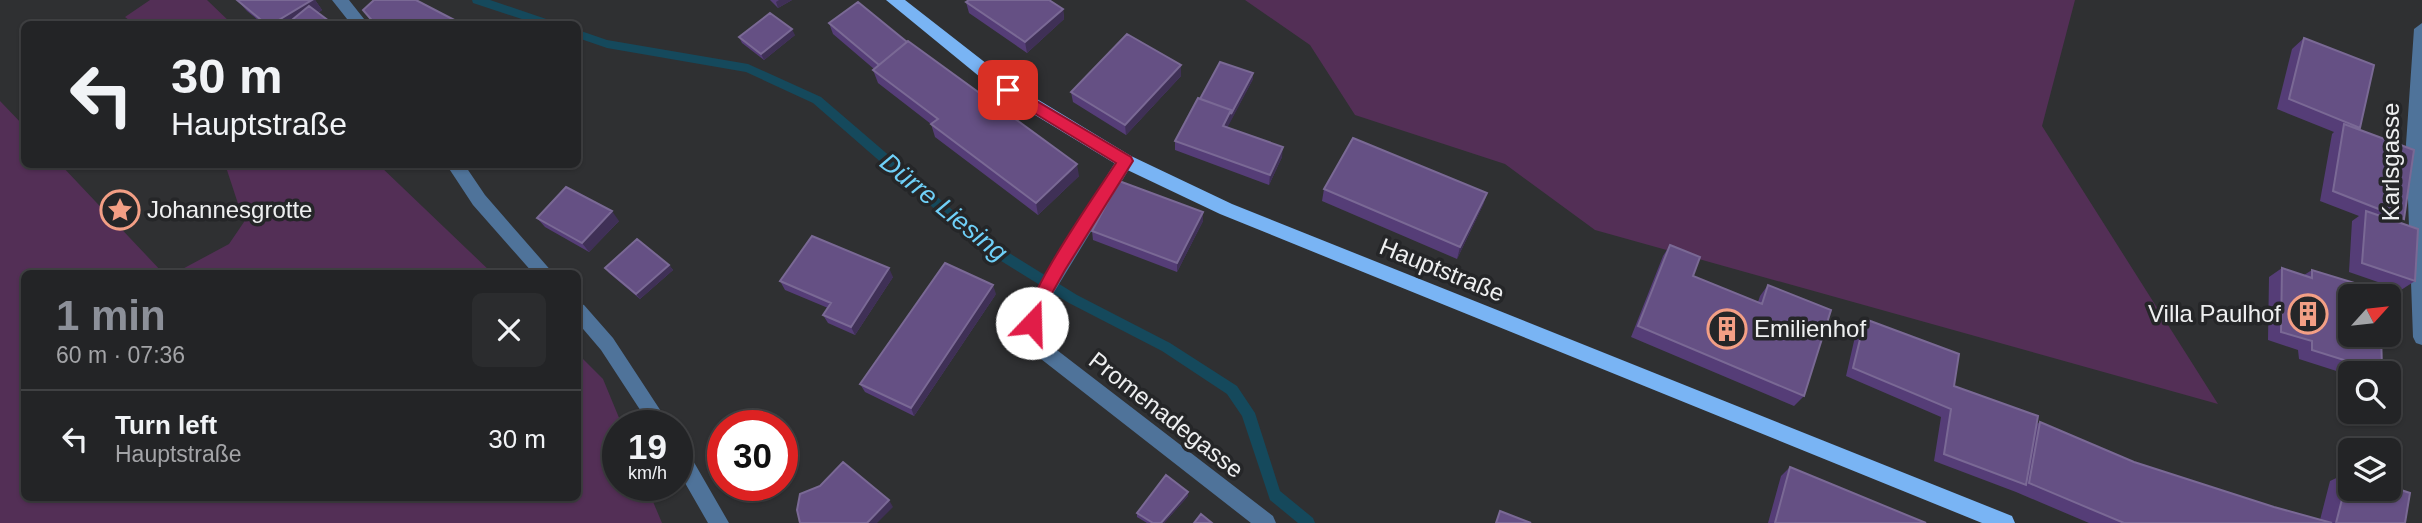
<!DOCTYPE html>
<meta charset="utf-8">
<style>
:root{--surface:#232426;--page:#2b2c2e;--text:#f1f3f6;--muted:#a3a4a7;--line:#404143;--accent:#8c9099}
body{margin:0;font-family:Arial,sans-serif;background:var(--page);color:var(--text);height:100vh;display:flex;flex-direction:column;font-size:26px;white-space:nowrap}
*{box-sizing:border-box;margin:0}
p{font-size:23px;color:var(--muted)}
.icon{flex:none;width:38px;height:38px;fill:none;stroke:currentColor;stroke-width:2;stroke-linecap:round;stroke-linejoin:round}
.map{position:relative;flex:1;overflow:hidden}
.details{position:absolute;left:21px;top:270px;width:560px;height:231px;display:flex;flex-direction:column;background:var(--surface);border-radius:10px;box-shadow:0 2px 5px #0004,0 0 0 2px var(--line)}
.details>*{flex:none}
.top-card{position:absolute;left:21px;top:21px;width:560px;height:147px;border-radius:10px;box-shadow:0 2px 5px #0004,0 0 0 2px var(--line);background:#232426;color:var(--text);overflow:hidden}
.needle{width:46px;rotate:63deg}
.controls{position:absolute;left:2338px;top:284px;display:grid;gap:14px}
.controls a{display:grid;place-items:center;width:63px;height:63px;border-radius:10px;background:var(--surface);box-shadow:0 2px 5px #0004,0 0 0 2px var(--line);font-size:35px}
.speed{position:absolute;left:602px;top:410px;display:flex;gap:14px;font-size:35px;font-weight:700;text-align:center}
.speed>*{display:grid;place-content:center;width:91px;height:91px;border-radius:50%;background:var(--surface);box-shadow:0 2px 5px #0004,0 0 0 2px var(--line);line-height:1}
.speed small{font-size:18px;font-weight:400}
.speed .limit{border:10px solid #d22;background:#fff;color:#111}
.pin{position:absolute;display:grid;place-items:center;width:60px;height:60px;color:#fff;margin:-30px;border-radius:14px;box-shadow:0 4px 10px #0006}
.me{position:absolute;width:77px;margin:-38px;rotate:21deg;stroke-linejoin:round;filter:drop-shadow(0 0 5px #0008)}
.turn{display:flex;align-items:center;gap:24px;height:147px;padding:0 35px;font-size:32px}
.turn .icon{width:91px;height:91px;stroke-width:2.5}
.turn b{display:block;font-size:49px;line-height:60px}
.round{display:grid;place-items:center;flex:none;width:74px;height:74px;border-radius:10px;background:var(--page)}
.overview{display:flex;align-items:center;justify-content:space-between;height:119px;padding:0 35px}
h1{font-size:42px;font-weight:700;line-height:52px;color:var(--accent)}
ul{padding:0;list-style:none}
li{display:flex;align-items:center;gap:21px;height:98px;padding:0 35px;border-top:2px solid var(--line)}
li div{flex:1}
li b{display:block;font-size:26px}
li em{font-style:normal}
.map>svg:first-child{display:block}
.green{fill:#532f56}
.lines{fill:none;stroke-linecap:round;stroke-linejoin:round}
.stream{fill:#15495c;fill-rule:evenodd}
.minor{fill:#4f739a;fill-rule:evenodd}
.major{fill:#79b4f4;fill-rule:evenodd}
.wall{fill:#553d77}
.shaded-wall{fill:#3f3056}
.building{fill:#655084;stroke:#7a6995;stroke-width:2}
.route{fill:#e11d48;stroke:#92132f;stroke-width:2}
.labels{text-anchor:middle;stroke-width:7;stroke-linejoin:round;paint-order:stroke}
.street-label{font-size:24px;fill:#eeeff0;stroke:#252628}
.poi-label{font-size:24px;fill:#eeeff0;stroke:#252628;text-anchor:start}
.water-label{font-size:26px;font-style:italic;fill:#6fd0f8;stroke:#252628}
</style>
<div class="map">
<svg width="2422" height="523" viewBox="0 0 2422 523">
<rect width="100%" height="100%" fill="#2f3032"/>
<path class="green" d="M150,0h57l25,24h-98l-9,-7z
M1245,0h830l-33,126 176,278 -623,-174 -90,-66 -150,-49 -45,-70z
M0,101l24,25v38l37,1 102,108h-139v224h554v-143l25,25 19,46h-4v60h28l16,38h-662z
M225,164l154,1 113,108h-317l54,-29 15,-22z"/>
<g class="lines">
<path class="stream" d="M472,0h18l62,21 1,3h-16l-64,-21z
M578,30l29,10 141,24 73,33 164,141 92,57 93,48 67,43 18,27 25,78 33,27 2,5h-17l-28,-23 -28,-84 -15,-22 -65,-43 -93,-48 -92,-57 -164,-143 -67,-31 -139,-24 -29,-10z"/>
<path class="minor" d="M332,0h17l19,24h-17z
M2422,23v322l-6,-2 -3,-6 -7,-193 8,-115z
M1125,154l6,2 2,5 -2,5 -86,141c-5,16 -3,28 8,40l220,169 3,7h-25l-210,-164c-18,-18 -21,-39 -10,-61l88,-142z
M446,164h18l21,31 68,78h-20l-60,-68z
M578,303l6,2 29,33 57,87h-20l-49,-75 -23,-27z
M677,442l7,3 45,78h-21l-31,-54z"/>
<path class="major" d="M886,0h19l109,85 117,71 101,48 780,312 3,7h-33l-762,-309 -101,-48 -117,-71z"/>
</g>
<path class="wall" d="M237,0h78l7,10 -4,3 15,11h-70l-16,-13z
M770,0h22l-14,8z
M966,2l97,7 1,10 -37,34 -58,-40z
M829,23l78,19 172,134 -41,39 -103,-78 -4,-13 -53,-41 -5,-13 1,-1 -41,-35z
M795,35l-31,25 -22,-17 -3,-6z
M2304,38l56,90 -2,1 46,90 -6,3 17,59 -14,9 -52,-18 3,-51 7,-5 -39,-15 12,-67 2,-2 -57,-23 15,-60z
M1181,76l-55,59 -53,-33 -2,-10z
M1253,79l-26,48 55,30 -13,28 -94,-35v-9l25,-42z
M1324,189l163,4 -4,12 -26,54 -135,-58z
M1203,212v9l-26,51 -84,-32 -1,-9z
M537,218l82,3 -30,31 -44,-25z
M1670,245l23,31 65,26 2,-6 8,-11 36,111 -10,10 -163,-69 32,-81z
M669,265l4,5 -33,29 -31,-26 -4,-5z
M2282,268l22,7 8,-5 38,64 32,34 -9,5h-15l-4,-2 -5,4 -50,-16 -1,-9 -30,-10 1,-63z
M893,277l-38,58 -27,-12 -5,-8 5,-7 -43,-18 -5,-9z
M996,294l-82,122 -49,-24 -5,-8z
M1865,319l89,67 83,38 3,-2 94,40 140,45 46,13 10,-39 19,-9 56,51h-316l-73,-31 -82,-31 7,-44 -95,-41 11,-48z
M1790,467l136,56h-158l13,-47z
M1188,496l-24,27h-17l-10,-6v-4z"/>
<path class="shaded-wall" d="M312,0h3l7,10 -23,14h-27z
M779,0h13l-14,8 -2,-6z
M1063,9l1,10 -37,34 -2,-11z
M792,29l3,6 -31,25 -3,-6z
M1181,65v11l-55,59 -1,-10z
M1253,73v6l-30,57v-10z
M1283,147l-1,10 -13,28 1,-10z
M1077,164l2,12 -41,39 -2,-12z
M1487,193l-4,12 -26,54 3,-12z
M612,211l7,10 -30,31 -7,-9z
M1203,212v9l-26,51v-9z
M669,265l4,5 -33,29 -4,-5z
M889,268l4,9 -38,58 -4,-8z
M993,285l3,9 -82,122 -3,-8z
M1188,492v4l-24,27h-3z
M889,500l4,7 -16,16h-10z"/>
<path class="building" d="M237,0h75l-40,24h-6z
M374,0h42l46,24h-87l-12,-14z
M969,0h80l14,9 -38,33 -59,-40z
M858,2l49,40 -28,23 -50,-42z
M309,6l24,18h-46z
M770,13l22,16 -31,25 -22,-17z
M1127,34l54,31 -56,60 -54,-33z
M2304,38l70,27 -14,63 -71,-29z
M908,41l169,123 -41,39 -105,-79 7,-5 -65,-49z
M1220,62l33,11 -22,41v-4l-31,-11z
M1198,98l33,12 -8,16 60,21 -13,28 -95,-34z
M2344,124l70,26 -10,69 -71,-28z
M1353,138l134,55 -27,54 -136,-58z
M1119,181l84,31 -26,51 -85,-32z
M566,187l46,24 -30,32 -45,-25z
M2366,211l52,18 -3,52 -53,-18z
M812,236l77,32 -38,59 -28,-12 8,-12 -51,-22z
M637,239l32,26 -33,29 -31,-26z
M1670,245l30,12 -7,19 69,28 6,-19 63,25 -27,86 -166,-70z
M945,263l48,22 -82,123 -51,-24z
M2282,268l30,10v-8l49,15v11h-11v38h31l1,34 -19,-6v4l-51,-16v-9l-31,-9z
M1865,319l94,35 -5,32 84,30 -12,69 -82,-31 7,-45 -98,-41z
M2040,422l94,40 140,45 58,16h-208l-95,-40z
M843,462l46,38 -22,23h-67l-3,-13 3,-16 20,-8z
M1790,467l136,56h-151z
M2349,472h1v16h39v-2l21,7 -5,30h-69z
M1166,475l22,17 -27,31h-8l-16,-10z
M1500,511l31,12h-35z
M1201,514l11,9h-18z"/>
<path class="route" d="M1008,84l123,73 2,4 -68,109 -23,41 -4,17 -6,2 -5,-2c-11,-22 73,-140 89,-165l-113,-69 -2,-4 2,-4z"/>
<defs>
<g id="sight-ring" transform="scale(2.0125)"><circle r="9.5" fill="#252628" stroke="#f39f85" stroke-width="1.5"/><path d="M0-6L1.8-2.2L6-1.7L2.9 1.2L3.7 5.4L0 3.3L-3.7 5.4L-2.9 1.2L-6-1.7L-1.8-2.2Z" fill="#f39f85"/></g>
<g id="building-ring" transform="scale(2.0125)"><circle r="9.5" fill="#252628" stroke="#f39f85" stroke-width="1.5"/><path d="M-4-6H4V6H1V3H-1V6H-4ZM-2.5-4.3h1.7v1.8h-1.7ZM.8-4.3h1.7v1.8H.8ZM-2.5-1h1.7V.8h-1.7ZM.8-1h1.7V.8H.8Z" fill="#f39f85"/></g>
</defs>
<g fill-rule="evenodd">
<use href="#sight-ring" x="120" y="210"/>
<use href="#building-ring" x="2308" y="314"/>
<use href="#building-ring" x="1727" y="329"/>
</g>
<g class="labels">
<g class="street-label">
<text transform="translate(2391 162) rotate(-90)" y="8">Karlsgasse</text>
<text transform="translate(1442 270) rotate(22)" y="8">Hauptstraße</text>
<text transform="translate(1166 415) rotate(38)" y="8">Promenadegasse</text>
</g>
<g class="poi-label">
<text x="147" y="218">Johannesgrotte</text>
<text x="2281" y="322" text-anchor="end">Villa Paulhof</text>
<text x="1754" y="337">Emilienhof</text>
</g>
<g class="water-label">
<text transform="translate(944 207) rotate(39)" y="9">Dürre Liesing</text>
</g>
</g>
</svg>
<div class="controls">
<a><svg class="needle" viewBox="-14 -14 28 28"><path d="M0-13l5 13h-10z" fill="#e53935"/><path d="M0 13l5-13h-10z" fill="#a3a4a7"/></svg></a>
<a><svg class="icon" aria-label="search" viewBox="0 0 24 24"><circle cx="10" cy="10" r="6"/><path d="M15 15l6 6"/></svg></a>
<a><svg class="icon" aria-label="layers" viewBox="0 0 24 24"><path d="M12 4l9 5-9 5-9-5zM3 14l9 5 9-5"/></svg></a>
</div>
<div class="speed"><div>19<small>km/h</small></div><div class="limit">30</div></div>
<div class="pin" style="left:1008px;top:90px;background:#d93025"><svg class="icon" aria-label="arrive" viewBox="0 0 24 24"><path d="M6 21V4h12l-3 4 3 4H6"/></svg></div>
<svg class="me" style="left:1032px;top:323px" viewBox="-20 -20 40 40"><circle r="19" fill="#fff"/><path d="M0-13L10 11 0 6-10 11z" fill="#e11d48"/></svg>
<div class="top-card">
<div class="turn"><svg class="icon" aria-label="left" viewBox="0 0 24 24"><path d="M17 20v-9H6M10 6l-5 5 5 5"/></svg><div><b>30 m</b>Hauptstraße</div></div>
</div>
<section class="details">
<div class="overview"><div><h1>1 min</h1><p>60 m · 07:36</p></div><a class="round"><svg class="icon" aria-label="close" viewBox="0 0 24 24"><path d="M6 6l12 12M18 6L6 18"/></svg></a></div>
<ul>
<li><svg class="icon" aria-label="left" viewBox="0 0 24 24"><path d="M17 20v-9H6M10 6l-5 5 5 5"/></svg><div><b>Turn left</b><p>Hauptstraße</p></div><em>30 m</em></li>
</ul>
</section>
</div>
